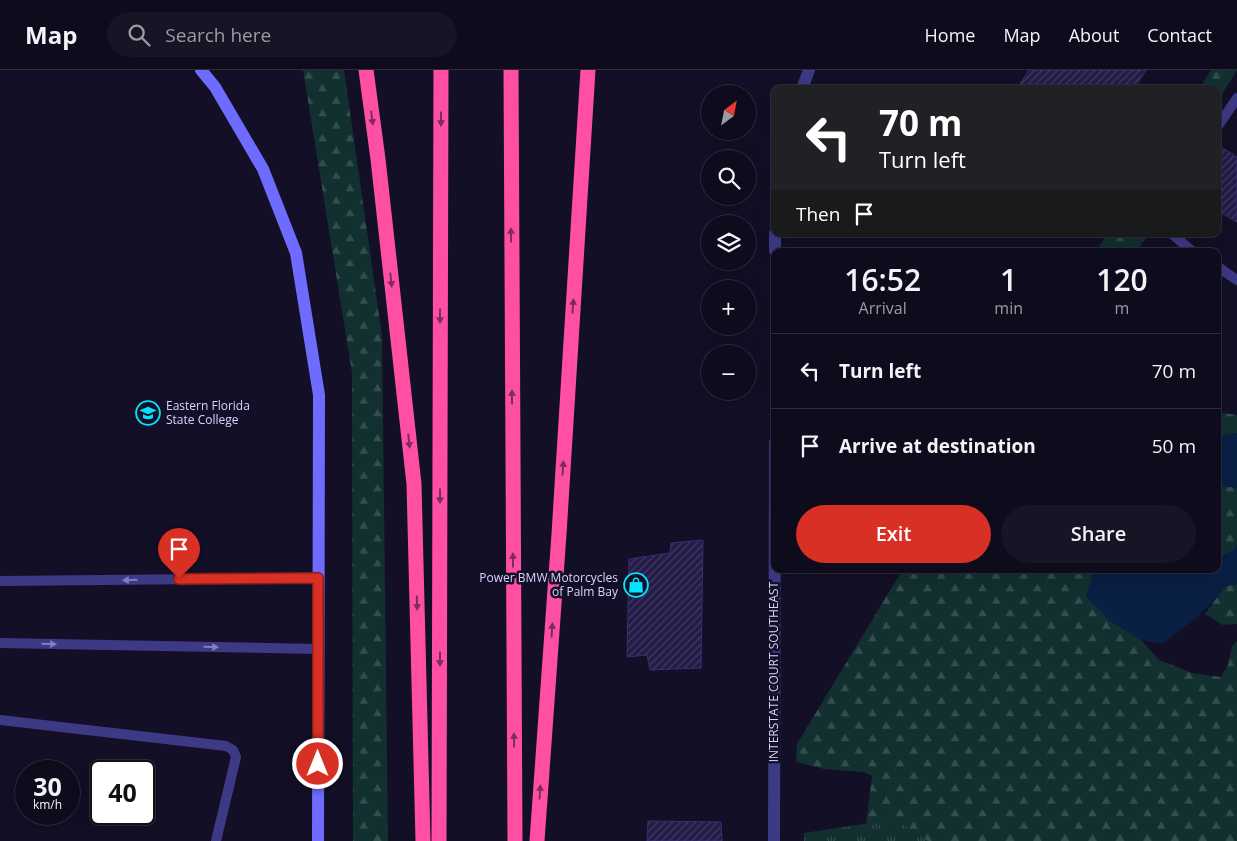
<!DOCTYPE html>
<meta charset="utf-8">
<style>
:root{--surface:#0e0b1c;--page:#171425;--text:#f1f3f6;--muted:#9b9ba3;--line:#2e2b3b;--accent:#d93025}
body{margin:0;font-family:"Open Sans",sans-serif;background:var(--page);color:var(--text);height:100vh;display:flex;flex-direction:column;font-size:19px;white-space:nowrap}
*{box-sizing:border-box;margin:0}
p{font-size:16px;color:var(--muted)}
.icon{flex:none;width:28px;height:28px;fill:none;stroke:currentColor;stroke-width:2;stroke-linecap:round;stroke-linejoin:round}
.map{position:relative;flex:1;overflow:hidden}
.drawer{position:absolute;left:771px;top:178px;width:450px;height:325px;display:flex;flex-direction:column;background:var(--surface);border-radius:10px;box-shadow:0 5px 20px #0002,0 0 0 1px var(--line)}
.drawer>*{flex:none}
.banner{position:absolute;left:771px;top:15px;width:450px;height:152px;border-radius:10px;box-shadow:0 5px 20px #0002,0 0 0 1px var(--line);background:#202124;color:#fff;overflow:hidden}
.needle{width:32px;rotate:32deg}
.fabs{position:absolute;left:701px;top:15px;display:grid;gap:10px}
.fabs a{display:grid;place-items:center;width:55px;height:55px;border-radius:50%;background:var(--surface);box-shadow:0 5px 20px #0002,0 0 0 1px var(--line);font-size:25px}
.speed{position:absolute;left:15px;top:690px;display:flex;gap:10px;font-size:25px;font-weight:700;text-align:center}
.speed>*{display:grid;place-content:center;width:65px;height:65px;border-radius:50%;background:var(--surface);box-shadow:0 5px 20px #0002,0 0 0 1px var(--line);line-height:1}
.speed small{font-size:12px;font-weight:400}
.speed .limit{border:2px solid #111;border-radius:8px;background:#fff;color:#111}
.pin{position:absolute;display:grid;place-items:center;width:42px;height:42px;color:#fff;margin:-51px -21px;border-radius:50% 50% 50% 0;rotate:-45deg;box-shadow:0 0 5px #0007}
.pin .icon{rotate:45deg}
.me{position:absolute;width:55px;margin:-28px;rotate:0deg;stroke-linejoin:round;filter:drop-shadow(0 0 4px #0008)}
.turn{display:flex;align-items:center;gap:18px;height:105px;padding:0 25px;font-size:22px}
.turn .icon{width:65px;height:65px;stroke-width:2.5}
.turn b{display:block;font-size:35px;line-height:42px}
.then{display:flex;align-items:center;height:48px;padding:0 25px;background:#0003;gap:10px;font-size:19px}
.eta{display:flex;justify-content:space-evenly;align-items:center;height:85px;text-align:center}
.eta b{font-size:30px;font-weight:600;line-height:35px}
.cta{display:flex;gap:10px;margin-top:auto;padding:10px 25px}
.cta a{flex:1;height:58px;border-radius:30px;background:var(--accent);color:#fff;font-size:20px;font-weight:600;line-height:58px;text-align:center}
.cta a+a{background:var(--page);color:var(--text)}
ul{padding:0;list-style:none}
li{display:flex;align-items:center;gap:15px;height:75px;padding:0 25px;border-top:1px solid var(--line)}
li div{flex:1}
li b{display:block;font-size:19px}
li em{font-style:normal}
header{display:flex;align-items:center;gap:30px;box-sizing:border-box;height:70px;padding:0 25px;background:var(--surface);border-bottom:1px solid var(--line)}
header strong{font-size:24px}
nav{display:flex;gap:28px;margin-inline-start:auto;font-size:18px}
.search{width:350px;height:45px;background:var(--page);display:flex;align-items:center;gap:12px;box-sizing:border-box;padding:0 18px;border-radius:28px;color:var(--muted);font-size:19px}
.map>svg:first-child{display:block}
.grass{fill:url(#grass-tufts)}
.forest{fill:url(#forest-firs)}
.water{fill:#0a1f44}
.building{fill:url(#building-hatch);stroke:#3b2d73}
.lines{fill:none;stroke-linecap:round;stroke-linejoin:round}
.lane{stroke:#3d3a85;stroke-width:10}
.street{stroke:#3d3a85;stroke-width:12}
.secondary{stroke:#6f6bff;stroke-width:12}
.highway{stroke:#ff4fa3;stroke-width:15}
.oneway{fill:#7d2c5e}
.oneway2{fill:#837fbc}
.route-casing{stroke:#8d1f18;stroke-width:12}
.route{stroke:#d93025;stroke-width:9}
.labels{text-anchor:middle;stroke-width:5;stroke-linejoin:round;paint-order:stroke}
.poi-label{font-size:12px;fill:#d9d4ff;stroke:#130f26;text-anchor:start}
.street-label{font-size:12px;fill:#d9d4ff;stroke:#130f26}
</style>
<header>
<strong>Map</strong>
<div class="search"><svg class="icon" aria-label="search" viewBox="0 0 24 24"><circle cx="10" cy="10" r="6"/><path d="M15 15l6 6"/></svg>Search here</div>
<nav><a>Home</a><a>Map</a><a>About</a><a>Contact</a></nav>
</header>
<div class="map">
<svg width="1237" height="771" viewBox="0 0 1237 771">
<defs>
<pattern id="grass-tufts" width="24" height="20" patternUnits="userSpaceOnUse" patternTransform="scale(1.25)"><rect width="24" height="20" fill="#12302f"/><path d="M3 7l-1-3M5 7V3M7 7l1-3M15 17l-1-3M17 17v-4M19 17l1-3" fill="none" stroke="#344d4e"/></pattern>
<pattern id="forest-firs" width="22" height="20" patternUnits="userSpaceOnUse" patternTransform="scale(1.25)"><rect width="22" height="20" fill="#12302f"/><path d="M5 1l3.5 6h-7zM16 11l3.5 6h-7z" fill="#344d4e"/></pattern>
<pattern id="building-hatch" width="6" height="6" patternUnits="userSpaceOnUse" patternTransform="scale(1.25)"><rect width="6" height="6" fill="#241b47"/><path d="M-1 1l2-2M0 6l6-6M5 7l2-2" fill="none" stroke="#433b63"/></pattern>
</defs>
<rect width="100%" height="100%" fill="#130f26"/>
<path class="grass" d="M896,749l32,22h-124v-8z"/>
<path class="forest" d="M303,0h41l38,266 6,505h-35l-1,-468z
M1211,0h26l-19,31v-12h-19z
M1107,164h41l-11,17h-41z
M1218,342l19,3v18l-19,4z
M1218,415l19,3v58l-3,4 -16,8z
M903,499h191l-2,3 17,48 32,20 18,20 33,13 29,4 7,-12 4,-19 5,-5v200h-309l-32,-21 -30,4 6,-48 -9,-4 -39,-3 -28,-7 1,-18z
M1237,514v40l-14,1 -18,-11 20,-28z"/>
<path class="water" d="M1237,363v55l-19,-3v-48z
M1237,476v38l-12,2c-18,25 -39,41 -64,58l-20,-4 -32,-20 -23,-23 8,-28h124v-11l16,-8z"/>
<path class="building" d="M1029,0h117l-12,19h-117z
M1218,75l19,12v65l-19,-11z
M703,470l-2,128 -51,2 -3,-15 -20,2 2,-98 41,-6 1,-10z
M648,751l73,1 1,19h-75z"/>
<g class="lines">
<path class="lane" d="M1218,56l19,-28
M1172,164l20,17
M1218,197l19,13
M0,511l318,-3
M0,573l318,6
M0,650l226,26 7,4 3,7 -20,84"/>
<path class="street" d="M802,19l7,-19
M775,181v-17
M774,771l1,-399"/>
<path class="secondary" d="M201,0l14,17 48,82 33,84 23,142 -1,446"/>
<path class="highway" d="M366,0l12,89 36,325 9,357
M511,0l4,771
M439,771l2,-771
M537,771l22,-307 29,-464"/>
</g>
<defs><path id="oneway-solid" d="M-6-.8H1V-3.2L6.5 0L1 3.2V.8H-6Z" transform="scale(1.25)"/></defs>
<g class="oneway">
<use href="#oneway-solid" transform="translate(372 48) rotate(83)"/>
<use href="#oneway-solid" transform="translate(441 49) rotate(90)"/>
<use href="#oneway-solid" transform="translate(511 165) rotate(-90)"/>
<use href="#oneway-solid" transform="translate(391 210) rotate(84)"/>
<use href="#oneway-solid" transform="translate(573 236) rotate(-86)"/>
<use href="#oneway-solid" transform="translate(440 246) rotate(90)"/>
<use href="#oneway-solid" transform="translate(512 327) rotate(-90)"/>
<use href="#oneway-solid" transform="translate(409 371) rotate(84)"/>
<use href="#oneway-solid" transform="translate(563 398) rotate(-86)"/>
<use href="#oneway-solid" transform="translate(440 426) rotate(90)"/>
<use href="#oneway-solid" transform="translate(513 490) rotate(-90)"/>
<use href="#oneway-solid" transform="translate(417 533) rotate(89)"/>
<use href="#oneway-solid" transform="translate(552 560) rotate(-86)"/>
<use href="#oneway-solid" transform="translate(440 589) rotate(90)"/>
<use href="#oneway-solid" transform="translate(514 670) rotate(-90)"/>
<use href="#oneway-solid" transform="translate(540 722) rotate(-86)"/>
</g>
<g class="oneway2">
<use href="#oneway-solid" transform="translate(130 510) rotate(179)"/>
<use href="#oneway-solid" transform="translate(49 574) rotate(1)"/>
<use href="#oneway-solid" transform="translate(211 577) rotate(1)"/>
</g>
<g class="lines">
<g class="route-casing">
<path id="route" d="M179,509l139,-1v186"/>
</g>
<use href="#route" class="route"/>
</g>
<defs>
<g id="university-ring" transform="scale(1.25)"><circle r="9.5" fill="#130f26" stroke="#00e5ff" stroke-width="1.5"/><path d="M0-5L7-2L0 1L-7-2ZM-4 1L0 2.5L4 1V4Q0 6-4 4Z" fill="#00e5ff"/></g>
<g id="shop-ring" transform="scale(1.25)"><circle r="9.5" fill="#130f26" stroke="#00e5ff" stroke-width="1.5"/><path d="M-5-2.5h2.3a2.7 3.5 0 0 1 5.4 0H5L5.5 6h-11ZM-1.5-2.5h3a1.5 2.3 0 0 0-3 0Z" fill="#00e5ff"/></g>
</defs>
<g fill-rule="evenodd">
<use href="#university-ring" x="148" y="343"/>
<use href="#shop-ring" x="636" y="515"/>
</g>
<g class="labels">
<g class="poi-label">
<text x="166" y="340">Eastern Florida<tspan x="166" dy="14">State College</tspan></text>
<text x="618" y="512" text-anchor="end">Power BMW Motorcycles<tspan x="618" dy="14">of Palm Bay</tspan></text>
</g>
<g class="street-label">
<text transform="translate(774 602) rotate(-90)" y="4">INTERSTATE COURT SOUTHEAST</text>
</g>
</g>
</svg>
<div class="fabs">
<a><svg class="needle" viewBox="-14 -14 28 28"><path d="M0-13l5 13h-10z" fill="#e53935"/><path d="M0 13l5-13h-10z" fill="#9b9ba3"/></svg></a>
<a><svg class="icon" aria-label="search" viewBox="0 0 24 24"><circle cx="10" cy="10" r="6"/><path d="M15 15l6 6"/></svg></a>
<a><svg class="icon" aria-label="layers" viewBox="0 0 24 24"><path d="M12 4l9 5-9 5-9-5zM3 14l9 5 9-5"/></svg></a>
<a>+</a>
<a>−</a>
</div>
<div class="speed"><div>30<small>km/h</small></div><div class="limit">40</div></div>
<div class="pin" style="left:179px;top:509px;background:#d93025"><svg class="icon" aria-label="arrive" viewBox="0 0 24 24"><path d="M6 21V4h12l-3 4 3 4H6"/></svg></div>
<svg class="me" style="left:318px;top:694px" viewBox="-20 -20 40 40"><circle r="17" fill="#d93025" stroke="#fff" stroke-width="3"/><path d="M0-11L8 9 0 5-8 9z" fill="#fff"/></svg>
<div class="banner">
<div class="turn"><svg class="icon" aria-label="left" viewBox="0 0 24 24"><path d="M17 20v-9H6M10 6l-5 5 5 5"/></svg><div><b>70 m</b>Turn left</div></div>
<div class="then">Then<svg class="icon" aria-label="arrive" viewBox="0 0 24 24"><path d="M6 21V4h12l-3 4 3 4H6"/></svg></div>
</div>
<section class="drawer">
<div class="eta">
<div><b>16:52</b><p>Arrival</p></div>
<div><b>1</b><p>min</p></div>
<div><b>120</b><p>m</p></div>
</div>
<ul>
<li><svg class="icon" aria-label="left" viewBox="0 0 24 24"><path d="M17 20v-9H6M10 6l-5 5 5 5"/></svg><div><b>Turn left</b></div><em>70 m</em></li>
<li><svg class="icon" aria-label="arrive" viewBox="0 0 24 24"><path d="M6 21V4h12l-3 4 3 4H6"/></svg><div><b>Arrive at destination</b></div><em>50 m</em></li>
</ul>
<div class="cta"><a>Exit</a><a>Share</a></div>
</section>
</div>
